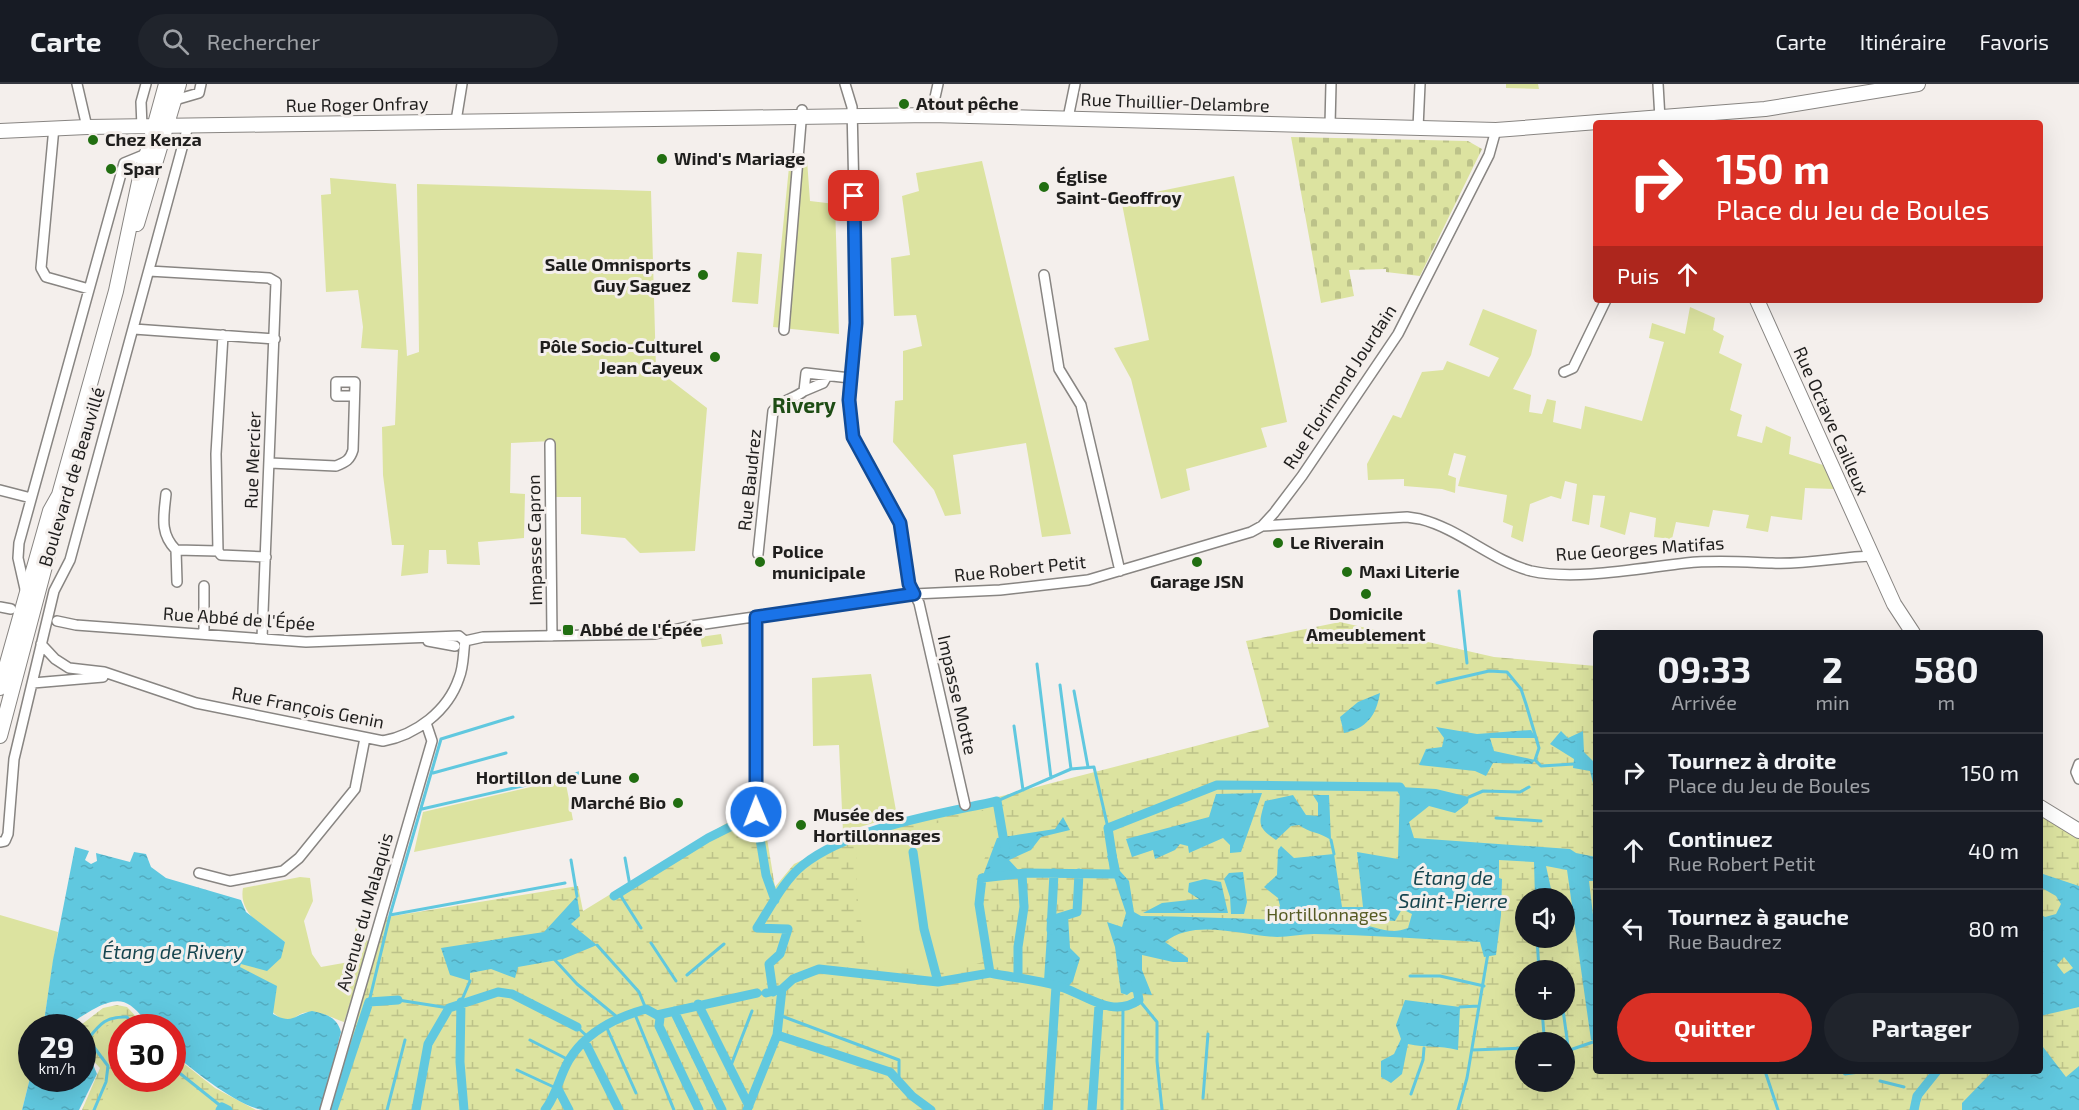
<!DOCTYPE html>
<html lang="fr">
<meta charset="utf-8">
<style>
:root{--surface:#171b24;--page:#20242c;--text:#f1f3f6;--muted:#9ea1a6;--line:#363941;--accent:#d93025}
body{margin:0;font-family:"Exo 2",sans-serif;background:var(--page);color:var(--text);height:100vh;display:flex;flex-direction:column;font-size:22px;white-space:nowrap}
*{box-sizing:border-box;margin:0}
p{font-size:20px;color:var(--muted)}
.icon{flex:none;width:33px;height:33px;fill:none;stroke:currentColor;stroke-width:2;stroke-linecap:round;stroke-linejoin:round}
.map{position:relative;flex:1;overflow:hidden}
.panel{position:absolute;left:1593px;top:546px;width:450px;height:444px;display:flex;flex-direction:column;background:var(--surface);border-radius:6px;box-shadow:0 6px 24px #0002}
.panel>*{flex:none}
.banner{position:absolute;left:1593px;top:36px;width:450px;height:183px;border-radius:6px;box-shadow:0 6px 24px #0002;background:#d93025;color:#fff;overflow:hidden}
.fabs{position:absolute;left:1515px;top:804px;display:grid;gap:12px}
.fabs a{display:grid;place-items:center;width:60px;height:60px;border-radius:50%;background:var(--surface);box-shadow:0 6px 24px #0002;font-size:30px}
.speed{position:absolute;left:18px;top:930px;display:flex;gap:12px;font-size:30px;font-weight:700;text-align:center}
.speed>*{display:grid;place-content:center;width:78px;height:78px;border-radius:50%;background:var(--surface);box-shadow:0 6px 24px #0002;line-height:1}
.speed small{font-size:15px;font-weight:400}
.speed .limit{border:9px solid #d22;background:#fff;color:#111}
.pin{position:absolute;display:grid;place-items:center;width:51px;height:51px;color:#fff;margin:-26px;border-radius:12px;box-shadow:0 3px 9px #0006}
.me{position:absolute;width:66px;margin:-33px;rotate:359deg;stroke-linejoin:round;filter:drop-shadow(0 0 4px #0008)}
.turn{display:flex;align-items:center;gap:21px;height:126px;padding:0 24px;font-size:27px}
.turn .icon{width:78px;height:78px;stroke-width:2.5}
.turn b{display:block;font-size:42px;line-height:51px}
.then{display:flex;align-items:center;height:57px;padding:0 24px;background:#0003;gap:12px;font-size:22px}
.eta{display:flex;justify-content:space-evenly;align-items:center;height:102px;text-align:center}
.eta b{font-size:36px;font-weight:700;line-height:42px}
.cta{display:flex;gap:12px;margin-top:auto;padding:12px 24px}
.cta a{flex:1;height:69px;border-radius:36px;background:var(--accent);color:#fff;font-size:24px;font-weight:700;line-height:69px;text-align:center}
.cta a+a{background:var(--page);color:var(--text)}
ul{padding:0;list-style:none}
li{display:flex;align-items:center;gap:18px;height:78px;padding:0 24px;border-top:2px solid var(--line)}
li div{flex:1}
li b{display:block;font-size:22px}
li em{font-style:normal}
header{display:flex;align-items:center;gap:36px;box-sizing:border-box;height:84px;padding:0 30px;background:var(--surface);border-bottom:2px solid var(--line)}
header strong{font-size:28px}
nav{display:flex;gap:33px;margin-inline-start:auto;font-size:21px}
.search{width:420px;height:54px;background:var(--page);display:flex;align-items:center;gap:15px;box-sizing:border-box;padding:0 21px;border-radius:33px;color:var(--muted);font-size:22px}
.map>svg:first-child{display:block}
.wetland{fill:url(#wetland-marsh);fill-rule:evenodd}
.cemetery{fill:url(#cemetery-stones)}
.green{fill:#dce3a0}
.water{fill:url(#water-ripples);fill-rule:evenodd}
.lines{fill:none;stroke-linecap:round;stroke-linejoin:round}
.stream{stroke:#60c8df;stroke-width:3}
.canal{stroke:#60c8df;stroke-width:9}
.street-casing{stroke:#888582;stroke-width:12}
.secondary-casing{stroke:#888582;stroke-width:16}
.street{stroke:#fff;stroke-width:9}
.secondary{stroke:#fff;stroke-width:14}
.route-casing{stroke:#114b97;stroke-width:15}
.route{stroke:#1a73e8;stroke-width:10}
.poi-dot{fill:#216e11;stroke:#f4efec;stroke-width:2}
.labels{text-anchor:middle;stroke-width:6;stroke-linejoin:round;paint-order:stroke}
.street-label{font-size:18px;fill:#1f1e1d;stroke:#f4efec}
.poi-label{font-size:18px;font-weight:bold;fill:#1f1e1d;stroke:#f4efec;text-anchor:start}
.park-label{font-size:18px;fill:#565b22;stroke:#f4efec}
.water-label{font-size:20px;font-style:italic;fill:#16454f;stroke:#f4efec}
.quarter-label{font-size:21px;font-weight:bold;fill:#1d4c14;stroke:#f4efec}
</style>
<header>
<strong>Carte</strong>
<div class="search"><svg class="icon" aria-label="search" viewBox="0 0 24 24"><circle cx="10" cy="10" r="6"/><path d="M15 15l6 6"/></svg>Rechercher</div>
<nav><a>Carte</a><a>Itinéraire</a><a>Favoris</a></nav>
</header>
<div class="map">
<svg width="2079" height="1026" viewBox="0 0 2079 1026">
<defs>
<pattern id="wetland-marsh" width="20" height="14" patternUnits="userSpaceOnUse" patternTransform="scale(1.5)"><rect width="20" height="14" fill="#dce3a0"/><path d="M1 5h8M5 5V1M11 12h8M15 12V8" fill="none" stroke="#bcc289"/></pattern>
<pattern id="cemetery-stones" width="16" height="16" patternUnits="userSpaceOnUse" patternTransform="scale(1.5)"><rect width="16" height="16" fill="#dce3a0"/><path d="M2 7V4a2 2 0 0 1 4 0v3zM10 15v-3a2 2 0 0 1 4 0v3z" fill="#bcc289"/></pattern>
<pattern id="water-ripples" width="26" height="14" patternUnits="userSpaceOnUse" patternTransform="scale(1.5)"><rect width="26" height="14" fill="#60c8df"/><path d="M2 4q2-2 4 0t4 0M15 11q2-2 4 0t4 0" fill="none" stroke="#53abbf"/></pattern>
</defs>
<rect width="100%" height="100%" fill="#f4efec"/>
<path class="wetland" d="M1340,538l154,35 102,9v405h444v-257l39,24v272h-1752l60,-193 191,-31 5,25 142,-87 37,-16 13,79 19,-23 44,-21 133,-39 298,-77 -23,-86zM1526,814h38v40h-38zM1526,886h38v40h-38zM1526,958h38v40h-38z
M117,921l10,2 19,20 -24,1v50h50l1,-23 42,33 41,22h-174l18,-42 -17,-18 -1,-22h-5l26,-20z"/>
<path class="cemetery" d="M1291,53l177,4 14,8 -62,127 -34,-4v-3l-37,1 5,26 -33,7z"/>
<path class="green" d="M1506,0h32l1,5 -33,-1z
M807,76l3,41 25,3 4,130 -66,-7 16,-160z
M982,77l89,373 -29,3 -16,-94 -73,12 8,59 -16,2 -11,-26 -41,-48 2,-41 8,-1v-49l19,-5 -6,-31 -22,1 -3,-58 19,-3 -8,-59 17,-5 -3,-18z
M1234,92l53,246 -26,6 6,19 -81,22 4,21 -29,9 -30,-120 -17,-31 35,-8 -28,-141z
M330,94l66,6 11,172 12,-4 -2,-168 234,7 5,178 51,39 -12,143 -55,2 -15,-15 -44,-4v-37h-27l-2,-56 -41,2 -1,50 15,1 -1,44 -46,4 2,23 -33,-1 -1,-14h-17l-1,23 -27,3 3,-31h-12l-9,-70 -1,-48 13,-2 3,-75 -37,-2 2,-21 -5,-37 -32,2 -5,-97 10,-1z
M737,168l25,2 -4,50 -26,-2z
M1690,223l25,11 -2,12 11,6 -5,17 23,11 -12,46 12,5 -5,21 25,7 4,-17 25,11 -2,17 34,11 11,24 -29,-1 -3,32 -31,-4 -3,16 -22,-4 3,-13 -36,-5 -4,17 -33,-5 -4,17 -18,-2 2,-19 -26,-6 -5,23 -25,-8 5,-31 -12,-1 -4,30 -17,-4 5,-37 -12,-3 -4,18 -10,-3 -21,8 -7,38 -12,-5 2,-11 -10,-4 4,-27 -49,-9 8,-30 -12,-3 -6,22 8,3 -1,15 -13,-4 -38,-3v-7l-36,1 -1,-16 26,-49 8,3 21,-46 21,-2 4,-9 42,16 10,-19 -30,-13 14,-36 54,21 -6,25 -18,34 18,6 -2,17 13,2 5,-15 9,2 -3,21 28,7 4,-23 57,15 22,-79 -15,-4 3,-15 33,11z
M721,550l2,10 -21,3 -2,-10z
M871,590l26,142 -54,16 -4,-87 -26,1 -1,-68z
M565,695l8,41 -159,32 9,-40z
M993,724l1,28 -18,43 7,83 -37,10 -78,-7 -11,-71 -1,-49z
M300,793l10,1 3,23 -9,20 8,33 9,13 28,-5 3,-4 -2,-10 6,-21 4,9 10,6 -26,80c-12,-4 -27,-13 -41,-9 -7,2 -10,9 -17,7 -16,-2 -37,-39 -47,-52l2,-4 44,-22c-19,-14 -47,-27 -42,-54z
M0,831l58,17 -15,95 -11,1 -1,46 -9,36h-22z
M120,933l12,10 -10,1v50h50l1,-3 50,35h-125c9,-20 23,-39 6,-58 -5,-6 -10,-9 -10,-16z"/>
<path class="water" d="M1380,609c-4,23 -13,35 -36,40l-4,-16 18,-15z
M1436,643l41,7 54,-4 5,8h-46l4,13 41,9 -3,4 -39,-1 -7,13 -11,-5 -56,-6 7,-16 16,-2 2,-9z
M1561,647l7,7 15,-7 1,21 12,12v31l-6,-24 -17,-3 1,-9 -24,-15z
M1400,703l36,2 33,8 -1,6 -13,10 -26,-7 -20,16 5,16 156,11 6,4 20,4v24h-7l7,59v101l-5,-1 -24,-170 -21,-4 7,32h-18l-1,-36 -35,-2v18l3,1 -1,36 -5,40 -12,2 -4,-15c-55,-3 -111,-7 -166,-8 -13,0 -25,3 -37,3 -35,-1 -82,-19 -112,5l23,16v4h-15l-31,-7v15l10,25 -21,-3 -4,3 -6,-2 -6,-46 -8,-25 15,5 4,-14 -19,-57 9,-3 4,18 9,10 5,31 7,4c71,1 142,4 214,8 21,1 33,12 53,4l4,-14 -10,-5 -7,12 -120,-8 5,-7 -2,-8 -14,-11 13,-12 1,-25 3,-4 13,12 40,-4 8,53h21l-6,-55 41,7z
M1262,709l-21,59 -11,1v-8l-7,-7 -34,15 -1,-7 -8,-2 -5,6 -20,9 -2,-9 -21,7 -6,-18 83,-22 7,-23z
M1293,711l13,20 12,1v-13l-5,-8h16l2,45c-11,-8 -22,-7 -32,-15l-8,1 -15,14c-20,-13 -17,-17 -11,-39z
M1063,733l7,13 -29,7 -10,13 -22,10 13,14 -40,4 15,-40 58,-9z
M75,763l14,4 -4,9 6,4 6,-3 -1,-8 34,9 4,-10 12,2 5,13 15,11 75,22 5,12 39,30 -4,16 -14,13 -26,-7 -1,3 37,19 -4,28c20,11 20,1 39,-3 14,3 25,6 29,21l-20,78c-19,0 -39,0 -57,0 -24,-2 -73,-41 -91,-57l-1,-25 -21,-1c-21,-25 -28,-34 -59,-17 -8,5 -17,9 -22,17l-27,1 10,-68z
M1243,788l4,30 -3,12h-13l-1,-17 -6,-18 5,-6z
M2040,789l39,13v121l-39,9v-102l5,3 11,-3 5,-10 -5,-8 -14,-8 -2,2zM2064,873l9,11 -9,6 -7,-9z
M1205,795l16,3 7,31h-85l19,-10 37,-4 -11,-7 1,-9z
M577,812l3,20 -9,8 26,21 -34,14 -45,8 -3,11 -24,-9 -21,4v8l-20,-6 -9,-27 103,-16z
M1068,832l2,32 10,10 -7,23 -7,8 -22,-8 4,-62z
M1405,916l55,7 -2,43c-20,-5 -31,-2 -50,-6l-6,30 -11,9 -10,-6v-16l13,-7 7,-15 -5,-14z
M2040,959l26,34 13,-11v44h-117v-7l31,-32h47z
M83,967l9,11 5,12 -18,36h-57l9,-36 1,4h50z
M1937,987h5l-19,23 -6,16h-3l6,-19z"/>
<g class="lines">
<path class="stream" d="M1459,507l8,72
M1037,580l14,114
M1437,599l52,-12 18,1 14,17 5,15 13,44 -4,12 6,6 33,-2
M1060,601l11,84
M1074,607l14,76
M1014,642l9,64
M433,689l73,-20
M1469,713l14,-6 37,1 9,-5
M997,717l74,-32 23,-2 14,61
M422,725l161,-37
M1496,734l45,3
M1331,756l3,14
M625,774l5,28
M571,776l6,36
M619,809l22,35
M390,831l175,-32
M1537,854l2,32
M651,859l25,38
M597,861l42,47 7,17
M555,876l22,24 40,33
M687,891l37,-31
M1410,892h30l44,10
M757,909h9
M398,916l51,8
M1139,916l18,22v39l5,49
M369,918l21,-87 51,-176 72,-22
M461,918l9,-21
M1460,923l18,-1
M1563,926l6,43
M634,928l40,98
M779,931l120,45v22
M606,942l30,67
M577,943l12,11
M530,956l39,20
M1539,958l5,-7 -2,-25
M1472,966l54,-2
M1564,968l32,-11
M172,983l50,40
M730,984l22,-57
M517,986l41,19
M1765,987l13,39
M1842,987l3,3 14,-2
M1880,997l24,6
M1411,1010l12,-34 1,-12
M1203,1014l5,-64
M94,1026l12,-28 2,-16 -20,-27c12,-15 18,-23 39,-22l9,11
M387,1026l18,-70
M1122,1026l1,-103
M1458,1026l9,-32 21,-125"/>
<path class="canal" d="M913,768l11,77 14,53
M614,812l94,-58 48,-24 10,61 9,25
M1051,836l26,-8 2,-39
M1051,846l3,-57
M990,889c24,5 51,7 74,15 25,9 49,30 75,12l-3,-17
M1018,894v-31l6,-40 -2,-33
M782,905l11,-10 26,-10 119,13 52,-9 -11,-69 3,-26 44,-5 89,1 -7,-46 109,-43 183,2 6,10
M773,908l-4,-28 11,-10 8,-25 -31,-1c13,-20 27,-48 46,-63 46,-37 137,-51 194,-64l8,47
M461,918l-1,60 4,48
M698,920l51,102
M674,927l48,99
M657,931l3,3 -1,8 40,84
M777,951l113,37 22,24 19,14
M585,958l34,68
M558,1005l11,21
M220,1026l2,-3 6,3
M333,1026l36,-108 29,-2
M416,1026l12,-66 21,-36 49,-16 14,2 65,33
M545,1026c13,-18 14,-33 24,-50 17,-28 48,-43 77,-51l11,6 100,-22
M747,1026l30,-75 5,-46 -16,4
M1048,1026l8,-124
M1092,1026l7,-105
M1914,1026l3,-14 20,-25"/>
<g class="street-casing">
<path id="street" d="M77,0l10,43
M845,0l7,23 3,134 1,82 -8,77 5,37 47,86 9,61 10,19 46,202
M1658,0l2,35
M175,16l24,-7 2,-9
M931,31l7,-31
M1068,34l7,-34
M456,37l6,-37
M1330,41l1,-41
M54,43l-13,141 5,9 43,12
M142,43l-1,-25 5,-18
M1418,44l2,-44
M149,187l120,7 7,4 -14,356
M1044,191l15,94 22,36 39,166
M134,245l141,10
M784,246l18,-220
M223,251l-7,119 2,97 3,4 45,2
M1564,288l9,-4 33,-68
M827,292l-4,7 -19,8 2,-18 44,5
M550,360l2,192
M270,379l66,3c10,-4 14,-6 17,-16l2,-68h-19v14h18
M0,406l31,8
M166,410c-2,21 -7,39 10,56l42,1
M1262,442l145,-9 13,2c40,10 72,42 111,52 44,10 110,-3 155,-8 29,-3 57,-1 86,0 32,2 67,-6 100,-7
M176,466l1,32
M758,470l15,-143c8,-11 21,-12 31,-20
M25,505l-7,-31 1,-15 105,-380 22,-9
M0,523l11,2
M756,533v195
M57,537l19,4 230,17 153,-6 6,5
M204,549v-47
M428,557l27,5
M465,557l18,-4 172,-3 36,-8 223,-32 86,-4 88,-10 163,-48 11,-6 12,-13 28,-37 96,-142 91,-179 7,-25
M41,560l14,15 14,9 35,4 92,31 187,38c33,-6 65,-30 76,-63 5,-12 4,-25 6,-37
M33,599l70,-6
M2079,680l-3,8 3,7
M0,758l5,-1 3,-7 6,-75 40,-168 16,-31 118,-434
M199,789l31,8 53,-10 16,-13 56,-69 10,-51
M325,1026l107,-369 -6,-18"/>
</g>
<g class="secondary-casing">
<path id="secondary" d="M0,47l87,-4 844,-12 565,15 269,-21 153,-25
M137,140l42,-140
M1757,216l137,304 19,29
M0,604l50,-177 9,-16 57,-204 23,-109 27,-98
M0,652l57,-215
M2040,723l39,24"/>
</g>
<use href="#street" class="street"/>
<use href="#secondary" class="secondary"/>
</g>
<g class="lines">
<g class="route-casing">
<path id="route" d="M756,728v-195l158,-23 -5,-10 -9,-61 -47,-86 -4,-37 7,-77 -2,-127"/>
</g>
<use href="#route" class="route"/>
</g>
<g class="poi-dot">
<circle cx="904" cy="20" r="6"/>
<circle cx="93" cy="56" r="6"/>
<circle cx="662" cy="75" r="6"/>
<circle cx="111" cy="85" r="6"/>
<circle cx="1044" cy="103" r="6"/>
<circle cx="703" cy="191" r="6"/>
<circle cx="715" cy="273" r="6"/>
<circle cx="1278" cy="459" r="6"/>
<circle cx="760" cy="478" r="6"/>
<circle cx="1197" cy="478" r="6"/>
<circle cx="1347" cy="488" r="6"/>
<circle cx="1366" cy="510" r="6"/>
<rect x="562" y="540" width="12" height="12" rx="3"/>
<circle cx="634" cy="694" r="6"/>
<circle cx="678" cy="719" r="6"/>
<circle cx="801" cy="741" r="6"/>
</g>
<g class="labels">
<g class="street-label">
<text transform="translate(1175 19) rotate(2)" y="6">Rue Thuillier-Delambre</text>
<text transform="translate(357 21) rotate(-1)" y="6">Rue Roger Onfray</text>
<text transform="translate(1340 303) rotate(-57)" y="6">Rue Florimond Jourdain</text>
<text transform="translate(1831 337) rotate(66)" y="6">Rue Octave Cailleux</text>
<text transform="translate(253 376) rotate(-88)" y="6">Rue Mercier</text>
<text transform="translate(72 393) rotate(-73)" y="6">Boulevard de Beauvillé</text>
<text transform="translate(750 396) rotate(-84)" y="6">Rue Baudrez</text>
<text transform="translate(535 456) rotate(-91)" y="6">Impasse Capron</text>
<text transform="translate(1640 465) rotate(-4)" y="6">Rue Georges Matifas</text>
<text transform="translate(1020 485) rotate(-6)" y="6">Rue Robert Petit</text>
<text transform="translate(239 535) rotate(4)" y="6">Rue Abbé de l'Épée</text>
<text transform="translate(957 611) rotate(77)" y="6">Impasse Motte</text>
<text transform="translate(308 624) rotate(11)" y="6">Rue François Genin</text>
<text transform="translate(365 828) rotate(-74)" y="6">Avenue du Malaquis</text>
</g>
<g class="poi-label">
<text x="916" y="26">Atout pêche</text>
<text x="105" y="62">Chez Kenza</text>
<text x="674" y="81">Wind's Mariage</text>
<text x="123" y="91">Spar</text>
<text x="1056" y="99">Église<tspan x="1056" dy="21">Saint-Geoffroy</tspan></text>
<text x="691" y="187" text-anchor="end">Salle Omnisports<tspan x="691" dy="21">Guy Saguez</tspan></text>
<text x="703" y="269" text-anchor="end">Pôle Socio-Culturel<tspan x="703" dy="21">Jean Cayeux</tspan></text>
<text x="1290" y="465">Le Riverain</text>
<text x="772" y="474">Police<tspan x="772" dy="21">municipale</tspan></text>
<text x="1359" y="494">Maxi Literie</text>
<text x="1197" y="504" text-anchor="middle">Garage JSN</text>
<text x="1366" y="536" text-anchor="middle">Domicile<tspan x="1366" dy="21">Ameublement</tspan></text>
<text x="580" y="552">Abbé de l'Épée</text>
<text x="622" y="700" text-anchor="end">Hortillon de Lune</text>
<text x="666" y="725" text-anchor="end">Marché Bio</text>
<text x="813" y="737">Musée des<tspan x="813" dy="21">Hortillonnages</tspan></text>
</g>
<g class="park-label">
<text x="1327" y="837">Hortillonnages</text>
</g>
<g class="water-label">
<text x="1453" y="801">Étang de<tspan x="1453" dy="23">Saint-Pierre</tspan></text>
<text x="173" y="875">Étang de Rivery</text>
</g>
<g class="quarter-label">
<text x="804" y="329">Rivery</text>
</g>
</g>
</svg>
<div class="fabs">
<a><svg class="icon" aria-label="sound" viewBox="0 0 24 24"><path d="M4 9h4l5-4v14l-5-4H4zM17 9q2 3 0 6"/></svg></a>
<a>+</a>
<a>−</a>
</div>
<div class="speed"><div>29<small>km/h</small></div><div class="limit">30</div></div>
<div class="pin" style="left:854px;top:112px;background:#d93025"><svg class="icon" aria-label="arrive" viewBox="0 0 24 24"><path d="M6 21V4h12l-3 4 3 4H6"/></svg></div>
<svg class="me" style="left:756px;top:728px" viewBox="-20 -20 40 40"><circle r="17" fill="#1a73e8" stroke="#fff" stroke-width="3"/><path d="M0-11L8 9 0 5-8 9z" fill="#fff"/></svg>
<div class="banner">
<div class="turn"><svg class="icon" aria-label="right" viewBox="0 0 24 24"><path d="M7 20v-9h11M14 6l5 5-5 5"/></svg><div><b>150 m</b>Place du Jeu de Boules</div></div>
<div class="then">Puis<svg class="icon" aria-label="ahead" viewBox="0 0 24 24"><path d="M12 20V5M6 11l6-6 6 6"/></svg></div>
</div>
<section class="panel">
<div class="eta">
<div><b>09:33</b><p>Arrivée</p></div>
<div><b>2</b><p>min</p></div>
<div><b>580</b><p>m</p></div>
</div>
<ul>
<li><svg class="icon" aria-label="right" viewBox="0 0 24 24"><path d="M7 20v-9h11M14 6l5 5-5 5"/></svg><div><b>Tournez à droite</b><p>Place du Jeu de Boules</p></div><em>150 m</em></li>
<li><svg class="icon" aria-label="ahead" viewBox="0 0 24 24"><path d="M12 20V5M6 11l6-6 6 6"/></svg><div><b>Continuez</b><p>Rue Robert Petit</p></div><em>40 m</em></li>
<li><svg class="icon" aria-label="left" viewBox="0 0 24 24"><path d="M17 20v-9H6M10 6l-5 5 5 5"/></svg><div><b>Tournez à gauche</b><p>Rue Baudrez</p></div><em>80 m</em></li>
</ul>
<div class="cta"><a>Quitter</a><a>Partager</a></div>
</section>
</div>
